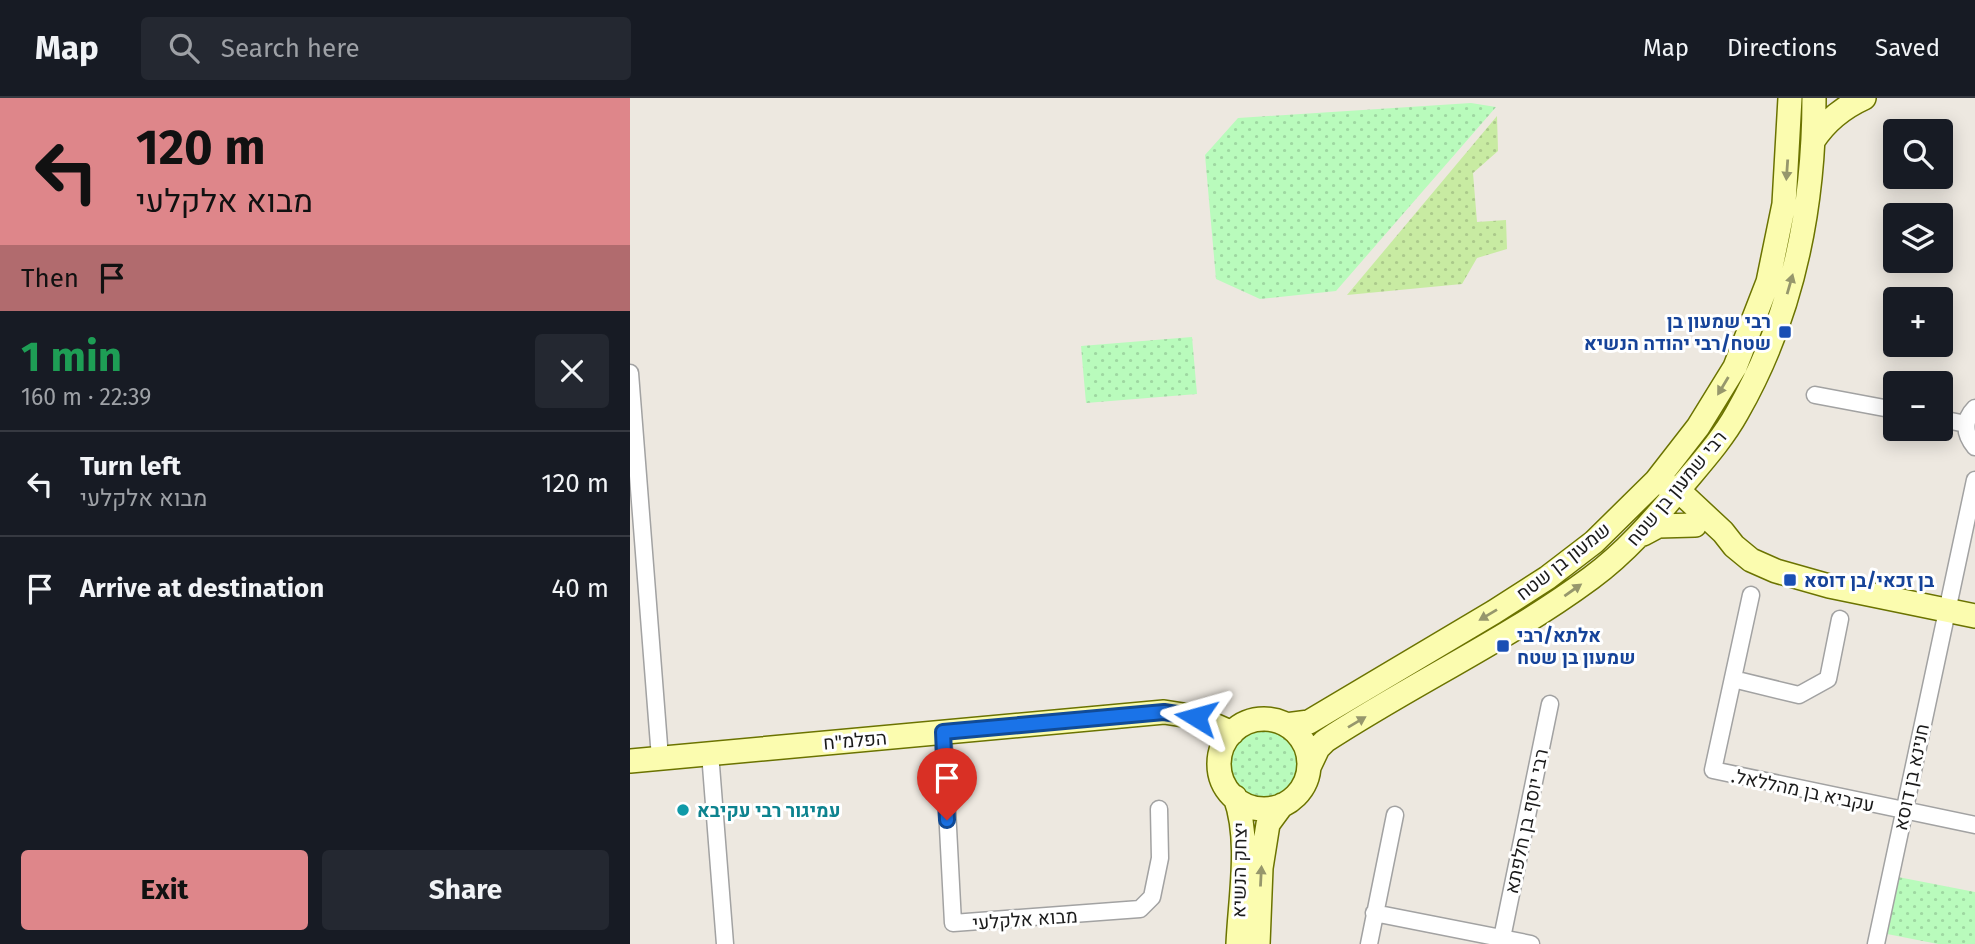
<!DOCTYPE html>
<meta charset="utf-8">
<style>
:root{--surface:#171b24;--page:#242831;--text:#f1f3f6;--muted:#9ea1a6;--line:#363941;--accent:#de868a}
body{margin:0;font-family:"Fira Sans",Heebo,sans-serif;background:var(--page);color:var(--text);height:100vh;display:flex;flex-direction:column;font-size:26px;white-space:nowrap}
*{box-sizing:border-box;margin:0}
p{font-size:23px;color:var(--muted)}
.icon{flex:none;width:38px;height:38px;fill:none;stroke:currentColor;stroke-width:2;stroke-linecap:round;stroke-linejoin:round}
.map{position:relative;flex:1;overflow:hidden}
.sheet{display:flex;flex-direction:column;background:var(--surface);width:630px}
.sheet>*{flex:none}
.banner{background:#de868a;color:#111;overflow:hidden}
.fabs{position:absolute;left:1253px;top:21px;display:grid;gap:14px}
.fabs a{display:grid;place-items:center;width:70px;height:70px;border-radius:7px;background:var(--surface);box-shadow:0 4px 18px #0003;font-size:35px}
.pin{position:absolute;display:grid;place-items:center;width:60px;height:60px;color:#fff;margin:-72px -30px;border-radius:50% 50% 50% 0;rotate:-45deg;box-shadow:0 0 7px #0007}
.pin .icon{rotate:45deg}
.me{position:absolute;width:77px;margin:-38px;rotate:278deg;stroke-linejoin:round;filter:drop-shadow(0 0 5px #0008)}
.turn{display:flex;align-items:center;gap:24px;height:147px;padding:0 21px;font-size:32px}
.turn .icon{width:91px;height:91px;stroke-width:2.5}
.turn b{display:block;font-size:49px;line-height:60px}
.then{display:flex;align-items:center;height:66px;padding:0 21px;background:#0003;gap:14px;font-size:26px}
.round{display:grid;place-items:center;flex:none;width:74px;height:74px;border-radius:7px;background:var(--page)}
.head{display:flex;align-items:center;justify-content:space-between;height:119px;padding:0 21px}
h1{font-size:42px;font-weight:700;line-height:52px;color:#1e9e55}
.action{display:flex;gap:14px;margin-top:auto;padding:14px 21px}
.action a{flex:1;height:80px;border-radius:7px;background:var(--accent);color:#111;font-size:28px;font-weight:700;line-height:80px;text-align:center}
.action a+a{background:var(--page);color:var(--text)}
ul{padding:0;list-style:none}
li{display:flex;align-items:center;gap:21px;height:105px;padding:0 21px;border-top:2px solid var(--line)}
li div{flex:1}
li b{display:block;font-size:26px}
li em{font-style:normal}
header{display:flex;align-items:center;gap:42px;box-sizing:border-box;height:98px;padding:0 35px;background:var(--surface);border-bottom:2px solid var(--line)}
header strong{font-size:33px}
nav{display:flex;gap:38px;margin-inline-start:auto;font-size:24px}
.search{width:490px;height:63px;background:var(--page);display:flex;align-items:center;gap:18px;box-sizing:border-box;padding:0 24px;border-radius:7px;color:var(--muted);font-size:26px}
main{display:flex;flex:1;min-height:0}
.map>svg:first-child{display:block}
.grass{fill:url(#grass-dots)}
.park{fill:url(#park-dots)}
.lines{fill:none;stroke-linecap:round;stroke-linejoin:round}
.street-casing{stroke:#a2a2a2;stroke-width:19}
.secondary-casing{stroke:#6b7300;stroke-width:26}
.street{stroke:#fff;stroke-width:16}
.secondary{stroke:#fbfcaf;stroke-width:23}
.oneway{fill:#96976c}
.route-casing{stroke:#114b97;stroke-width:18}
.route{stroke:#1a73e8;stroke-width:12}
.transit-dot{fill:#1a4fb4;stroke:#fff;stroke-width:2.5}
.culture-dot{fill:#0f9aa8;stroke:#fff;stroke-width:2.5}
.labels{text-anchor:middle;stroke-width:6;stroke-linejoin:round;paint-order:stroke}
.transit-label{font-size:19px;font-weight:bold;fill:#164399;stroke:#fff;text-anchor:start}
.street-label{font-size:19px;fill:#1b1b1b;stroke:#fff}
.culture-label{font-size:19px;font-weight:bold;fill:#0d838f;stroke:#fff;text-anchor:start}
</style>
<header>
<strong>Map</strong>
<div class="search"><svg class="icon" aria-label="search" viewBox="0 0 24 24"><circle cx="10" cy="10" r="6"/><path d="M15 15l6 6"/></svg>Search here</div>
<nav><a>Map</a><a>Directions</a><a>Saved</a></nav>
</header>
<main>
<section class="sheet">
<div class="banner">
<div class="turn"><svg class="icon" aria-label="left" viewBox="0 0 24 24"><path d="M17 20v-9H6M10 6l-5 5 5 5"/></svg><div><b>120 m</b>מבוא אלקלעי</div></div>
<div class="then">Then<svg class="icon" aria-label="arrive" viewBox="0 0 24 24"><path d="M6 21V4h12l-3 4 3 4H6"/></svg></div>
</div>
<div class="head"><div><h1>1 min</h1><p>160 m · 22:39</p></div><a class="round"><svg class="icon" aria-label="close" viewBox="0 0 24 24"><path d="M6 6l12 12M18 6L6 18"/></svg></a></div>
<ul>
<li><svg class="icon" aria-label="left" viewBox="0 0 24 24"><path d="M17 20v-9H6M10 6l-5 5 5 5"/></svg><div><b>Turn left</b><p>מבוא אלקלעי</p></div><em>120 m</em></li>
<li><svg class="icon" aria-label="arrive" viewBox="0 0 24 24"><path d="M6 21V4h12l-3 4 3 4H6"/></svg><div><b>Arrive at destination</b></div><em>40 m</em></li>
</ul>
<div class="action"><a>Exit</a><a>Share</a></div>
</section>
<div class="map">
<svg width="1345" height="846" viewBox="0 0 1345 846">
<defs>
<pattern id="grass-dots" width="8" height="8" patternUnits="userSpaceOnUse" patternTransform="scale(1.75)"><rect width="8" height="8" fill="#c8eba2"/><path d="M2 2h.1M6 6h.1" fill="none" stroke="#abc98b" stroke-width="1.8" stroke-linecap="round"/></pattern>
<pattern id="park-dots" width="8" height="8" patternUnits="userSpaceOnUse" patternTransform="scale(1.75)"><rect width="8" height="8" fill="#b9fbbc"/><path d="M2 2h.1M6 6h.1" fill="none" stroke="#9ed7a1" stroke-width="1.8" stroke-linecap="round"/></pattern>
</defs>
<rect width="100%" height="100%" fill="#ede8e0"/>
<path class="grass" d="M867,18l1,35 -25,22 4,49 29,-2 1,29 -30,9 -15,26 -115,11z"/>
<path class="park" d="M841,5l25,4 -160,184 -76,8 -44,-20 -11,-124 33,-37z
M562,239l5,57 -111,9 -5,-57z
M599 666a36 36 0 1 1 72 0a36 36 0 1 1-72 0Z
M1268,779l77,15v52h-37l-51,-10z"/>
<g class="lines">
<g class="street-casing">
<path id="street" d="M0,275l30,385
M1185,297l80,15
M1345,310c-12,12 -11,26 0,39
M1311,321l25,5
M1121,497l-38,175 262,55
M1103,581l66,16 29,-16 12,-60
M313,634l10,191 187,-14 12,-12 8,-39 -1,-49
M80,655l15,191
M744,815l157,31
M872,840l48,-234
M739,846l26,-129
M1246,846l99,-464"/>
</g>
<g class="secondary-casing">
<path id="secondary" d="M1183,43c13,-20 29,-33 51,-43
M1036,387l12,5 45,42 11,14 17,14 25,11 53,15 146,30
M1013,436l15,-8 37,-1
M589 666a45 45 0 1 1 90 0a45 45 0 1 1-90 0Z
M656,627l23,-3 185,-110 53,-34 47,-36 62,-61 42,-54 37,-60 33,-85 16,-78 6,-106
M0,663l534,-49 32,5 36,16
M679,669l9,-19 7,-7c87,-57 182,-101 266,-163 34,-25 62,-57 89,-90 20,-24 42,-48 57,-75 55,-96 77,-206 77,-315
M605,699c16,43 5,101 3,147
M628,846l3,-76 7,-44 14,-19"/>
</g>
<use href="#street" class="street"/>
<use href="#secondary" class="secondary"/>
</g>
<defs><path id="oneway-solid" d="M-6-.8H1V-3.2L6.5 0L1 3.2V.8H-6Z" transform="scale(1.75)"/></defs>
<g class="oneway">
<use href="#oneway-solid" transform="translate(1157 72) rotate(94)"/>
<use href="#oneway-solid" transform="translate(1160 186) rotate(-74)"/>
<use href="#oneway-solid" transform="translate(1093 288) rotate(121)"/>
<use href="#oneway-solid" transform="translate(943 492) rotate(-35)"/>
<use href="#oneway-solid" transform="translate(858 517) rotate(149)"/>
<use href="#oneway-solid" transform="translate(727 624) rotate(-31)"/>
<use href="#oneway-solid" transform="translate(631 778) rotate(-87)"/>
</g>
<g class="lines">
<g class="route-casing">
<path id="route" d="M317,722l-4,-88 221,-20 32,5"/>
</g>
<use href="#route" class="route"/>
</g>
<g class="transit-dot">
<rect x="1148" y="227" width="14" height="14" rx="3.5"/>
<rect x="1153" y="475" width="14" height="14" rx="3.5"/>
<rect x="866" y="541" width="14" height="14" rx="3.5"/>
</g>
<circle class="culture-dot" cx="53" cy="712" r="7"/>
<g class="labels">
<g class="transit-label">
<text x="1141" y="230" text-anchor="end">רבי שמעון בן<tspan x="1141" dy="22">שטח/רבי יהודה הנשיא</tspan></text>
<text x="1174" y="489">בן זכאי/בן דוסא</text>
<text x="887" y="544">אלתא/רבי<tspan x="887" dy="22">שמעון בן שטח</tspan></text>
</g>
<g class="street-label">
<text transform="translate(1046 390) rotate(-50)" y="7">רבי שמעון בן שטח</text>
<text transform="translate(933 463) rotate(-38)" y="7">שמעון בן שטח</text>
<text transform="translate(225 642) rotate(-5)" y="7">הפלמ"ח</text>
<text transform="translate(1281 679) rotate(-78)" y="7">חנינא בן דוסא</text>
<text transform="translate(1173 692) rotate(12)" y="7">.עקביא בן מהללאל</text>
<text transform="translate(896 723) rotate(-78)" y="7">רבי יוסף בן חלפתא</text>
<text transform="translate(609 772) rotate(-89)" y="7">יצחק הנשיא</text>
<text transform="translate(395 821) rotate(-4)" y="7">מבוא אלקלעי</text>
</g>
<g class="culture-label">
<text x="67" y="719">עמיגור רבי עקיבא</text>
</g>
</g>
</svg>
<div class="fabs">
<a><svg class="icon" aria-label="search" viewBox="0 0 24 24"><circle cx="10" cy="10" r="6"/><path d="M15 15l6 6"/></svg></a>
<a><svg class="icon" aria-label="layers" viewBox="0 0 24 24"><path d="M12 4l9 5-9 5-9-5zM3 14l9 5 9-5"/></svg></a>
<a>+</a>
<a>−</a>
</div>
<div class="pin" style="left:317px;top:722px;background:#d93025"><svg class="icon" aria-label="arrive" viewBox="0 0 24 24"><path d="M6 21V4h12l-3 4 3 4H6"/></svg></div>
<svg class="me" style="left:566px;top:619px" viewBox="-20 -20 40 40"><path d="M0-17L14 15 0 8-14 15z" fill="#1a73e8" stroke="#fff" stroke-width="4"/></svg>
</div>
</main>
